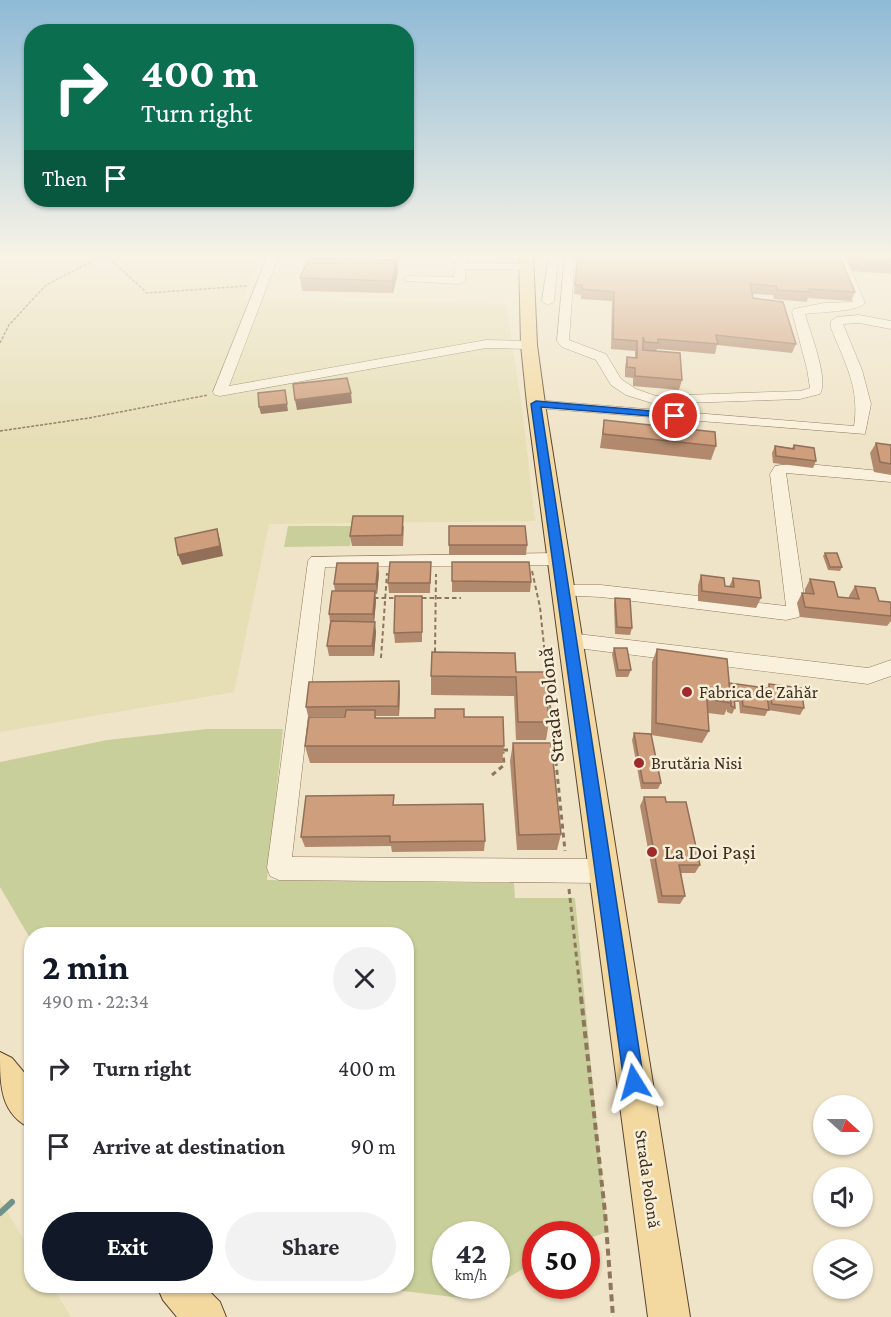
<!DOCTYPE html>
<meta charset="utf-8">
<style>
:root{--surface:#fff;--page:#f2f2f3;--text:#2b2b33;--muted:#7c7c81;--accent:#111827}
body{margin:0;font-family:"Crimson Pro",serif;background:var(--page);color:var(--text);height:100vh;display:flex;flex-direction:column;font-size:22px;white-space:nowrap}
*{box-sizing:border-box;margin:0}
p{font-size:20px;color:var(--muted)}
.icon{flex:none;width:33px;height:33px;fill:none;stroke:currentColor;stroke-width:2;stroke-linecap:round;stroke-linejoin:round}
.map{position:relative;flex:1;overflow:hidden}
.drawer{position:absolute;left:24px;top:927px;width:390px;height:366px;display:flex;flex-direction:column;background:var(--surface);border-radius:24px;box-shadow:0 2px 4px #0004}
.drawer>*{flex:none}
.hud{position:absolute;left:24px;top:24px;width:390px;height:183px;border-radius:24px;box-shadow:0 2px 4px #0004;background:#0b6e4f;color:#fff;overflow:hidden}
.needle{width:39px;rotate:111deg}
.buttons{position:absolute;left:813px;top:1095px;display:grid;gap:12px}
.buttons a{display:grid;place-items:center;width:60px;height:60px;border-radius:50%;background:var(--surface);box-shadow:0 2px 4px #0004;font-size:30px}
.speed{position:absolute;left:432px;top:1221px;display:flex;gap:12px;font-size:30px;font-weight:700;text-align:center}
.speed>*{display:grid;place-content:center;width:78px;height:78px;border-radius:50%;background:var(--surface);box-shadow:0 2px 4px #0004;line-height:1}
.speed small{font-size:15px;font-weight:400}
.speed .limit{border:9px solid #d22;background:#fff;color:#111}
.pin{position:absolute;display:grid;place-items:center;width:51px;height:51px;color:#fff;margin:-26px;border:3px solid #fff;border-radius:50%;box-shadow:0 2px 6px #0007}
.me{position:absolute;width:66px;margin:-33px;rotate:352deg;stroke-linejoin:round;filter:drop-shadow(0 0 4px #0008)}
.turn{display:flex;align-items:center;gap:21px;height:126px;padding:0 18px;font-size:27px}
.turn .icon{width:78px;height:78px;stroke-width:2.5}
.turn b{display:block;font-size:42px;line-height:51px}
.then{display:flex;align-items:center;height:57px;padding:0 18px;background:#0003;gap:12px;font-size:22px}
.round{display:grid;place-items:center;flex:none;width:63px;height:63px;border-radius:32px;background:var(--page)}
.headline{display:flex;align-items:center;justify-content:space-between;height:102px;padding:0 18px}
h1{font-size:36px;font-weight:700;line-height:45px;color:var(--accent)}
.action{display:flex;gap:12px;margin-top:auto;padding:12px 18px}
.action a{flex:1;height:69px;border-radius:36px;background:var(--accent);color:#fff;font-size:24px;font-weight:700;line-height:69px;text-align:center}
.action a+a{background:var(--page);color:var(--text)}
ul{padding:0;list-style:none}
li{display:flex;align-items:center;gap:18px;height:78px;padding:0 18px}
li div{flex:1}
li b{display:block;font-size:22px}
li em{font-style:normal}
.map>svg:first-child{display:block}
.farmland{fill:#e6deb5}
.green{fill:#c9cf9b}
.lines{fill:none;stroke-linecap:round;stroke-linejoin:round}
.stream{stroke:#6f938a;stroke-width:6}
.minor-casing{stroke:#8d765c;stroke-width:1}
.major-casing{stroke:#5b4430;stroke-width:2}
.path-far3{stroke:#8d765c;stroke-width:1.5;stroke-dasharray:3 1.5;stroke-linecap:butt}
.path-far2{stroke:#8d765c;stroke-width:2;stroke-dasharray:4.5 3;stroke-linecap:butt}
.path-far1{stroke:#8d765c;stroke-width:3;stroke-dasharray:5 4;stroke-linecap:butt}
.path{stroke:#8d765c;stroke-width:4;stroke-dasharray:7 4.5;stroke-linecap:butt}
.minor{fill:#faf1dc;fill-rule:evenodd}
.major{fill:#f3d9a0;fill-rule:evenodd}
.wall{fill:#b2896c}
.shaded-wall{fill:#916f58}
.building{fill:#cf9f7d;stroke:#916f58;stroke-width:1.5}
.route{fill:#1a73e8;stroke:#114b97;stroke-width:1.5}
.poi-dot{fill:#9e2a2b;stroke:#f7eed8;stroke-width:2}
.labels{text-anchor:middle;stroke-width:5;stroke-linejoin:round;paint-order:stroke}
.poi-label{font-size:18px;fill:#3d2e20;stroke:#f7eed8;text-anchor:start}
.street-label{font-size:18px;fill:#3d2e20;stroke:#f7eed8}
.near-street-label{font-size:21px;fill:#3d2e20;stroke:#f7eed8}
.near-poi-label{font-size:21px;fill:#3d2e20;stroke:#f7eed8;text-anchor:start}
</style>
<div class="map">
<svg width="891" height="1317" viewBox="0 0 891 1317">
<rect width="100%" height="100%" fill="#f0e4c8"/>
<path class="farmland" d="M0,255h262l-19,44 263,5 16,103 13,114 -266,3 -35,168 -234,40z
M0,1199l31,53 1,34h20l19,31h-71z"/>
<path class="green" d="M288,526h64l-2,20 -66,1z
M207,729h76l-16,151 247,3 1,15h60l32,334 -20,7 -1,-5h-50l-1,28 -38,22 -1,-50h-50v52h47l-24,13 -74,-9 -8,-4h19v-352h-374l-1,6 -31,-53v-125l107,-22z"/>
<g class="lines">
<path class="stream" d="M0,1213l12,-11"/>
<g class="minor-casing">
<path id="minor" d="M268,255h11l-50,131 257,-46 43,1 6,4 -6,4 -43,-1 -266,48 -5,-1 -2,-3z
M439,255h28v8l59,1 5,3 -5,3 -60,-1 -1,12 -6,3 -54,-3v-4l4,-1 45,1 2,-18z
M565,255h10l-6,85 37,14 15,25 15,10 20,7 144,-5 10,-3 -3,-19 -15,-57 2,-3 30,-6 29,-1 -19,-47h11l20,48c-7,9 -46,9 -60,11 5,18 24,65 15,80l-20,5 -145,5 -29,-9 -15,-10 -15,-25 -34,-13 -5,-6z
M549,256h8l1,2 -4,43 -6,4 -6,-4z
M859,315l32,6v8l-32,-6 -16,1 19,46 9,34 -6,30 -329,-26 -7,-4 7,-4 318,26c6,-38 -9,-63 -23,-98v-7l6,-4z
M797,463l94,9v10l-105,-9 19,131 -6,13 -13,3 -185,-23 -45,-2 -3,-5 3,-5h45l185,21 -16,-132 5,-8z
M558,553l6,2 3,4 -3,4 -6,2 -233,2 -33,290 311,2 9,4 3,8 -3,8 -9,4 -324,-3 -9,-4 -3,-8 41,-307 3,-4z
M569,633l299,35 23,-8v16l-23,8 -299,-37 -7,-2 -3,-5 3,-5z"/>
</g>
<g class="major-casing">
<path id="major" d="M519,255h14l4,90 8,59 145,913h-42l-121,-913 -6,-59z
M0,1052l12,6 20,24v47c-32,-15 -32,-43 -32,-77z
M157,1286h47l16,16 6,15h-49l-14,-17z"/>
</g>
<path class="path-far3" d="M106,255l41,38 100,-7
M0,343l9,-18 37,-40 59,-30
M0,431l89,-13 119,-23"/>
<path class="path-far2" d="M532,571l8,36 14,137
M374,598h24
M422,598h39
M435,652l1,-78
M381,658l6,-85"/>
<path class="path-far1" d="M554,743l11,108
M550,749h15
M503,750h11
M492,775l12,-10 -1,-13
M569,889l12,109"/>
<path class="path" d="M581,997l24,215 8,105"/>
<use href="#minor" class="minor"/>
<use href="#major" class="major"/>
</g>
<path class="wall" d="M578,255l277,37 -4,9 -43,-3 -1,4 -33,-3 -1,-4 -21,-1 1,4 43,46 -4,9 -75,-8 -2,9 -58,-5 -1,2 26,29 -3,10 -46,-4v-8l-8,-1v-10l2,-10 8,1v-7l-24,-2 1,-48 -31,-2v-4l-7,-1z
M849,255h42v19l-39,-3 -5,-10z
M398,272l-5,21 -91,-2 -2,-13z
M604,420l112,26 -5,14 -111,-12z
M876,443l15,2v30l-17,-3 -4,-19z
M794,445l22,16 -3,7 -40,-5 -1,-10 3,-7 17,2z
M404,526l-1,20h-51l-2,-10z
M449,526l78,19 -1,10h-77z
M825,553l17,14 -2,4 -12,-1 -5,-14z
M431,562l-1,31h-41l-1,-10z
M452,562l79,20 -1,10h-78z
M379,573l-2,21h-2l1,7 -2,21 2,10 -2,24h-45l-2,-10 3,-24 -1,-8 6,-23 -1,-7z
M701,575l24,11 4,1 4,-9 28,20 -5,10 -58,-7v-16z
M810,579l28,18 11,1v-2l6,-10 24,15 12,4v16l-4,5 -87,-9 -3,-14 5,-10h3v-4z
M615,598l17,30 -2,7 -15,-1 -1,-29z
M422,606v36l-27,1 -1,-10z
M614,648l17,22 -3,7h-12l-4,-23z
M657,649l72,34 37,7 3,-6 35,24 -4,7 -32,-5 -3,6 -25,-3 -1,-11h-5l1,6 -3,6 -5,-2v-3l-3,6 -16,-2 1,18 -7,12 -51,-8 1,-73z
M516,672l33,50 -3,18h-30l-2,-44 -83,-1v-19z
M399,681l1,10 -1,25h-23v2l88,-1 40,29 -2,17h-192l-5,-17 40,-30h-37l-2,-9z
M634,733l27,50 -3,6h-17l-9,-49z
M513,743l48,91 -4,16h-40l-7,-89z
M644,797l22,5 34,63 -5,8h-14l4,23 -5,8 -22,-1 -18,-97z
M395,805l90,36 -1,10 -92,1 -1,-6 -86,1 -4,-10z"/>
<path class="shaded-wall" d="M397,260l1,12 -5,21 -1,-12z
M285,390l3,21 -27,3 -2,-7z
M351,393l1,10 -55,7 -2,-10z
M217,529l3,11 3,16 -41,9 -4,-10z
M378,563l1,10 -2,21 -1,-10z
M375,591l1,10 -2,23 -1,-10z
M375,622l1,10 -2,24 -2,-10z
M399,681l1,10 -1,25 -1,-10z"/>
<path class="building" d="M578,255h261l16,37 -46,-3 1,3 -33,-2 -1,-4 -26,-2 3,14 30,4 13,42 -80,-9 2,9 -60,-5v4l-13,-1 -2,-5v13l37,3 2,27 -47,-4v-8l-8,-1v-10l10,1v-17l-24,-2 1,-47 -32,-3v-4h-7z
M855,255h36v6l-34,-2z
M309,258l88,2 -5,21 -92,-3z
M347,378l4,15 -56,7 -2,-16z
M285,390l2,14 -28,3 -1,-14z
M604,420l111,12 1,14 -113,-12z
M876,443l15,2v19l-11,-2z
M794,445l20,3 2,13 -40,-5 -1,-10 19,3z
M353,516h50l-1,19 -52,1z
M449,526h76l2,19h-78z
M217,529l3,17 -42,9 -3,-17z
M825,553h12l5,14h-12z
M390,562h41l-1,21h-42z
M452,562h77l2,20 -79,-1z
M337,563h41l-2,21h-42z
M701,575l23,3 1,8 9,1 -1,-9 26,3 2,17 -59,-7z
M810,579l24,3 4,15 21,2 -4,-13 20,2 4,13 11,1 1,3v11l-86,-9 -3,-14 12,1z
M332,591h43l-2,23h-44z
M395,596h27v36l-28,1z
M615,598l15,1 2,29 -15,-1z
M331,621l44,1 -3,24h-45z
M614,648h13l4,22h-13z
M657,649l70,10 4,44 -24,-4 2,32 -53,-8z
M432,652l83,1 1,19h29l4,50h-31l-2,-45 -85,-1z
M399,681l-1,25 -92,1 3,-25z
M729,683l37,5 3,22 -26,-4 -1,-10 -8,-1 1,13 -4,-2z
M769,684l32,4 3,20 -32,-4z
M435,709h29v8h39l1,29h-199l4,-29h36l1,-7h29v8h60z
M634,733l17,1 10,49h-18z
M513,743h38l10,91 -42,1z
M394,795l-1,10 90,-1 2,37 -95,1v-6l-89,1 5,-41z
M644,797h21l1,5h20l14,63h-21l6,31h-23z"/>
<linearGradient id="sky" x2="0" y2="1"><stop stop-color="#8fbad6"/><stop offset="0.58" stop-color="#f8f3e6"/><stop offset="1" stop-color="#f8f3e6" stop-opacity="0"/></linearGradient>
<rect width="891" height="440" fill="url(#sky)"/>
<path class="route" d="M536,401l139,12 5,3 -5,2 -134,-11 103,675 -3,7 -7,3 -7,-3 -3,-7 -93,-678z"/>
<g class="poi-dot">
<circle cx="687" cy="692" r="6"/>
<circle cx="639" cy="763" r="6"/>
<circle cx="652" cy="852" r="6"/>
</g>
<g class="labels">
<g class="poi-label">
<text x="699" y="698">Fabrica de Zahăr</text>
<text x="651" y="769">Brutăria Nisi</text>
</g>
<g class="street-label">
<text transform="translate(648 1179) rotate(82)" y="6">Strada Polonă</text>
</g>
<g class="near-street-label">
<text transform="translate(551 705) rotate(-96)" y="7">Strada Polonă</text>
</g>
<g class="near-poi-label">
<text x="664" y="859">La Doi Pași</text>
</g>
</g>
</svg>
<div class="buttons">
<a><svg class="needle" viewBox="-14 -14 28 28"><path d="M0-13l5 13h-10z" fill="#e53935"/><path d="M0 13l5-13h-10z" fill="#7c7c81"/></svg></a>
<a><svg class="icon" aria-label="sound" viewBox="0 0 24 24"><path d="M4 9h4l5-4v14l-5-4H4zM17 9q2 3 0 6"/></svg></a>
<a><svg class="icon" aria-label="layers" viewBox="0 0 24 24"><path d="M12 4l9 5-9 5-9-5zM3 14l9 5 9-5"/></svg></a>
</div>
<div class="speed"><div>42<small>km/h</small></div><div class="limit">50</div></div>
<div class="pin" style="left:675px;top:416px;background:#d93025"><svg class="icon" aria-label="arrive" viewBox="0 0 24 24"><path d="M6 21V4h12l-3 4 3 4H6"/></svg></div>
<svg class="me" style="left:634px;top:1082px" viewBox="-20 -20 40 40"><path d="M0-17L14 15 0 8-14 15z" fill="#1a73e8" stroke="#fff" stroke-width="4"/></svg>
<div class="hud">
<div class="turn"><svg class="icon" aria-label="right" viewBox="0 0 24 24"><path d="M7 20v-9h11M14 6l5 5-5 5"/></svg><div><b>400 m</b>Turn right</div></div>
<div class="then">Then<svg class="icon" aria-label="arrive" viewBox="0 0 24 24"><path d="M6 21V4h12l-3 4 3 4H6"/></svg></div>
</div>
<section class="drawer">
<div class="headline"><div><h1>2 min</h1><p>490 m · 22:34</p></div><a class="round"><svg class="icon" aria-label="close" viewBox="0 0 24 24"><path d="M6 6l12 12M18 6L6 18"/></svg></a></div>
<ul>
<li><svg class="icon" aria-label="right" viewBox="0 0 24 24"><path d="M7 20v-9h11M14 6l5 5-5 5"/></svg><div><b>Turn right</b></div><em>400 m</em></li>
<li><svg class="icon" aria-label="arrive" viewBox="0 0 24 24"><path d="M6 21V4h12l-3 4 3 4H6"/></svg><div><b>Arrive at destination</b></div><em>90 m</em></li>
</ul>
<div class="action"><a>Exit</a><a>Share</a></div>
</section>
</div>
